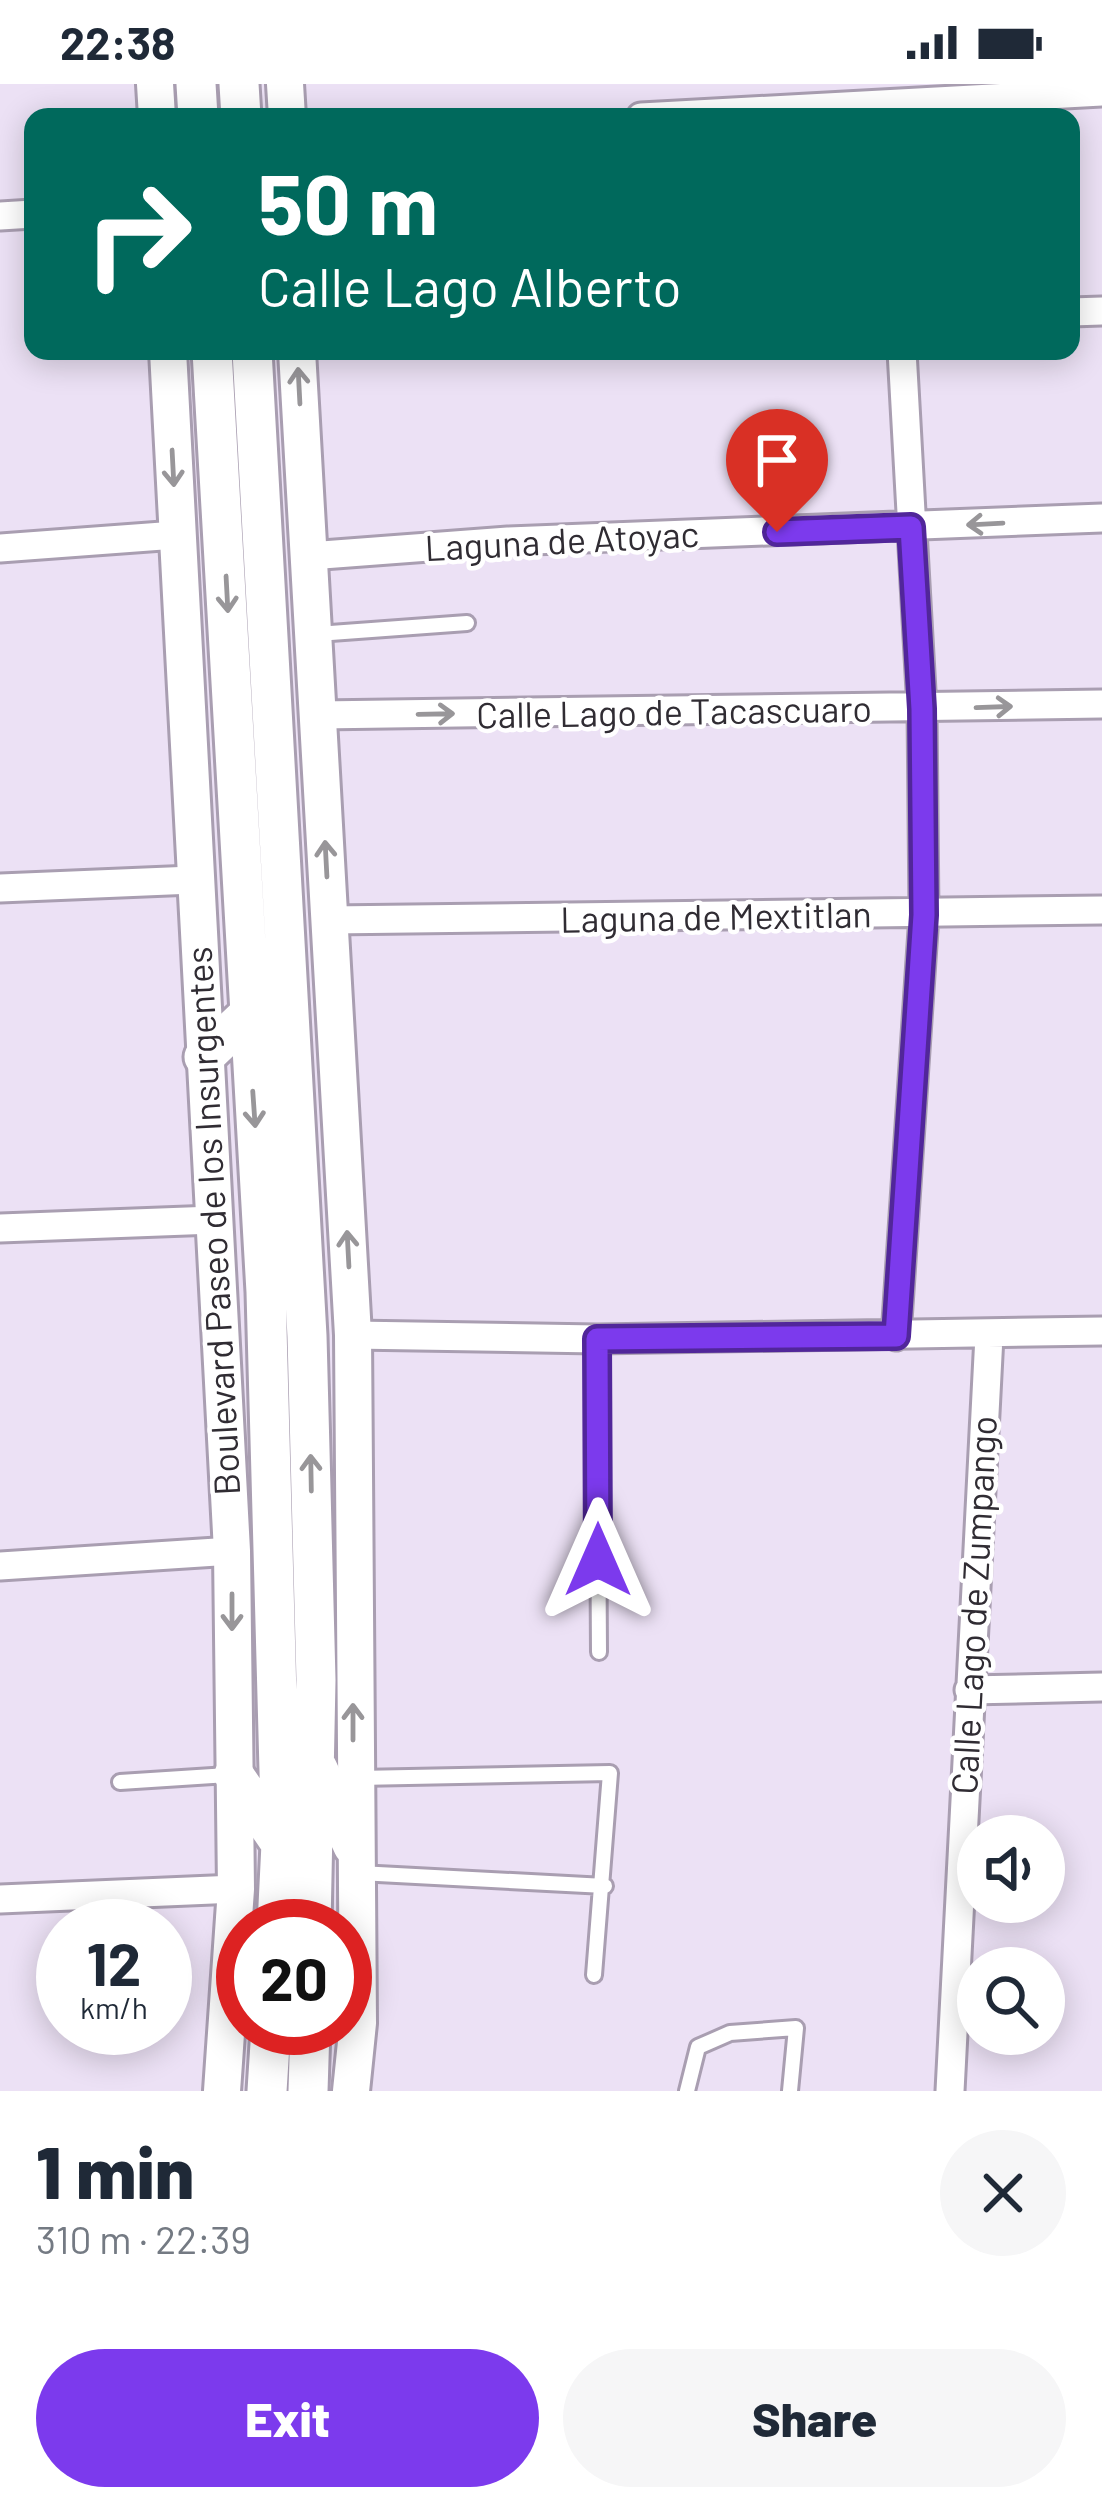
<!DOCTYPE html>
<meta charset="utf-8">
<style>
:root{--surface:#fff;--page:#f6f6f7;--text:#1f2937;--muted:#747a83;--accent:#7c3aed}
body{margin:0;font-family:Barlow,sans-serif;background:var(--page);color:var(--text);height:100vh;display:flex;flex-direction:column;font-size:45px;white-space:nowrap}
*{box-sizing:border-box;margin:0}
p{font-size:39px;color:var(--muted)}
.icon{flex:none;width:66px;height:66px;fill:none;stroke:currentColor;stroke-width:2;stroke-linecap:round;stroke-linejoin:round}
.map{position:relative;height:2007px;overflow:hidden}
.side{display:flex;flex-direction:column;background:var(--surface);flex:1}
.side>*{flex:none}
.hud{position:absolute;left:24px;top:24px;width:1056px;height:252px;border-radius:24px;box-shadow:0 6px 30px #0003;background:#00695c;color:#fff;overflow:hidden}
.tools{position:absolute;left:957px;top:1731px;display:grid;gap:24px}
.tools a{display:grid;place-items:center;width:108px;height:108px;border-radius:50%;background:var(--surface);box-shadow:0 6px 30px #0003;font-size:60px}
.speed{position:absolute;left:36px;top:1815px;display:flex;gap:24px;font-size:60px;font-weight:700;text-align:center}
.speed>*{display:grid;place-content:center;width:156px;height:156px;border-radius:50%;background:var(--surface);box-shadow:0 6px 30px #0003;line-height:1}
.speed small{font-size:30px;font-weight:400}
.speed .limit{border:18px solid #d22;background:#fff;color:#111}
.pin{position:absolute;display:grid;place-items:center;width:102px;height:102px;color:#fff;margin:-123px -51px;border-radius:50% 50% 50% 0;rotate:-45deg;box-shadow:0 0 12px #0007}
.pin .icon{rotate:45deg}
.me{position:absolute;width:132px;margin:-66px;rotate:0deg;stroke-linejoin:round;filter:drop-shadow(0 0 9px #0008)}
.turn{display:flex;align-items:center;gap:42px;height:252px;padding:0 36px;font-size:54px}
.turn .icon{width:156px;height:156px;stroke-width:2.5}
.turn b{display:block;font-size:84px;line-height:102px}
.round{display:grid;place-items:center;flex:none;width:126px;height:126px;border-radius:63px;background:var(--page)}
.head{display:flex;align-items:center;justify-content:space-between;height:204px;padding:0 36px}
h1{font-size:72px;font-weight:800;line-height:90px}
.cta{display:flex;gap:24px;margin-top:auto;padding:24px 36px}
.cta a{flex:1;height:138px;border-radius:72px;background:var(--accent);color:#fff;font-size:48px;font-weight:800;line-height:138px;text-align:center}
.cta a+a{background:var(--page);color:var(--text)}
.status{display:flex;justify-content:space-between;align-items:center;height:84px;padding:0 60px;background:var(--surface);direction:ltr}
.status svg{height:33px;fill:currentColor}
.map>svg:first-child{display:block}
.lines{fill:none;stroke-linecap:round;stroke-linejoin:round}
.lane-casing{stroke:#a99eb1;stroke-width:20}
.street-casing{stroke:#a99eb1;stroke-width:33}
.secondary-casing{stroke:#a99eb1;stroke-width:42}
.primary-casing{stroke:#a99eb1;stroke-width:45}
.lane{stroke:#fff;stroke-width:14}
.street{stroke:#fff;stroke-width:27}
.secondary{stroke:#fff;stroke-width:36}
.primary{stroke:#fff;stroke-width:39}
.oneway{stroke:#989699}
.route-casing{stroke:#51269a;stroke-width:30}
.route{stroke:#7c3aed;stroke-width:21}
.labels{text-anchor:middle;stroke-width:9;stroke-linejoin:round;paint-order:stroke}
.street-label{font-size:36px;fill:#302c33;stroke:#fff}
</style>
<div class="status"><b>22:38</b><svg viewBox="0 0 49 12"><path d="M0 12V9h3v3zM5 12V6h3v6zM10 12V3h3v9zM15 12V0h3v12zM26 1h20v11H26zM47 4h2v5h-2z"/></svg></div>
<div class="map">
<svg width="1102" height="2007" viewBox="0 0 1102 2007">
<rect width="100%" height="100%" fill="#ece1f5"/>
<g class="lines">
<g class="lane-casing">
<path id="lane" d="M317,550l150,-11
M597,1255l2,313
M358,1694l252,-5 -16,202
M120,1698l108,-7
M359,1789l246,13
M687,2007l11,-44 32,-14 66,-5 -6,63"/>
</g>
<g class="street-casing">
<path id="street" d="M641,33l461,-25
M0,132l33,-2
M1071,228l31,-1
M0,464l176,-13
M309,472l199,-15 594,-23
M319,631l783,-11
M0,804l193,-8
M330,836l772,-10
M0,1144l214,-8
M353,1251l244,4 505,-8
M896,1252l28,-421 -2,-206 -20,-358
M0,1482l232,-15
M969,1606l133,-3
M0,1815l236,-10
M950,2007l39,-755"/>
</g>
<g class="secondary-casing">
<path id="secondary" d="M155,0l2,33
M285,0l2,33
M168,267l64,1200 4,338 -14,202
M297,267l56,984 5,688 -7,68"/>
</g>
<g class="primary-casing">
<path id="primary" d="M196,0l2,33
M239,0l2,33
M212,267l54,941 15,552 -4,82
M252,267l55,985 9,344 -5,246
M204,973l43,-41
M318,1685l35,77
M234,1691l47,69
M267,2007l4,-63
M308,2007l2,-63"/>
</g>
<use href="#lane" class="lane"/>
<use href="#street" class="street"/>
<use href="#secondary" class="secondary"/>
<use href="#primary" class="primary"/>
</g>
<defs><path id="oneway-shaft" d="M-6 0H5M1.5-3L5.5 0L1.5 3" fill="none" stroke-width="1.6" stroke-linecap="round" stroke-linejoin="round" transform="scale(3)"/></defs>
<g class="oneway">
<use href="#oneway-shaft" transform="translate(299 302) rotate(-93)"/>
<use href="#oneway-shaft" transform="translate(173 384) rotate(87)"/>
<use href="#oneway-shaft" transform="translate(985 440) rotate(177)"/>
<use href="#oneway-shaft" transform="translate(227 510) rotate(87)"/>
<use href="#oneway-shaft" transform="translate(994 623) rotate(-2)"/>
<use href="#oneway-shaft" transform="translate(436 630) rotate(-1)"/>
<use href="#oneway-shaft" transform="translate(326 775) rotate(-93)"/>
<use href="#oneway-shaft" transform="translate(254 1025) rotate(86)"/>
<use href="#oneway-shaft" transform="translate(348 1165) rotate(-93)"/>
<use href="#oneway-shaft" transform="translate(311 1389) rotate(-91)"/>
<use href="#oneway-shaft" transform="translate(232 1528) rotate(90)"/>
<use href="#oneway-shaft" transform="translate(353 1638) rotate(-90)"/>
</g>
<g class="lines">
<g class="route-casing">
<path id="route" d="M598,1476l-1,-221 299,-3 28,-421 -2,-206 -11,-182 -134,5"/>
</g>
<use href="#route" class="route"/>
</g>
<g class="labels">
<g class="street-label">
<text transform="translate(562 457) rotate(-3)" y="13">Laguna de Atoyac</text>
<text transform="translate(674 628) rotate(-1)" y="13">Calle Lago de Tacascuaro</text>
<text transform="translate(716 833) rotate(-1)" y="13">Laguna de Mextitlan</text>
<text transform="translate(213 1137) rotate(-93)" y="13">Boulevard Paseo de los Insurgentes</text>
<text transform="translate(974 1521) rotate(-87)" y="13">Calle Lago de Zumpango</text>
</g>
</g>
</svg>
<div class="tools">
<a><svg class="icon" aria-label="sound" viewBox="0 0 24 24"><path d="M4 9h4l5-4v14l-5-4H4zM17 9q2 3 0 6"/></svg></a>
<a><svg class="icon" aria-label="search" viewBox="0 0 24 24"><circle cx="10" cy="10" r="6"/><path d="M15 15l6 6"/></svg></a>
</div>
<div class="speed"><div>12<small>km/h</small></div><div class="limit">20</div></div>
<div class="pin" style="left:777px;top:448px;background:#d93025"><svg class="icon" aria-label="arrive" viewBox="0 0 24 24"><path d="M6 21V4h12l-3 4 3 4H6"/></svg></div>
<svg class="me" style="left:598px;top:1476px" viewBox="-20 -20 40 40"><path d="M0-17L14 15 0 8-14 15z" fill="#7c3aed" stroke="#fff" stroke-width="4"/></svg>
<div class="hud">
<div class="turn"><svg class="icon" aria-label="right" viewBox="0 0 24 24"><path d="M7 20v-9h11M14 6l5 5-5 5"/></svg><div><b>50 m</b>Calle Lago Alberto</div></div>
</div>
</div>
<section class="side">
<div class="head"><div><h1>1 min</h1><p>310 m · 22:39</p></div><a class="round"><svg class="icon" aria-label="close" viewBox="0 0 24 24"><path d="M6 6l12 12M18 6L6 18"/></svg></a></div>
<div class="cta"><a>Exit</a><a>Share</a></div>
</section>
